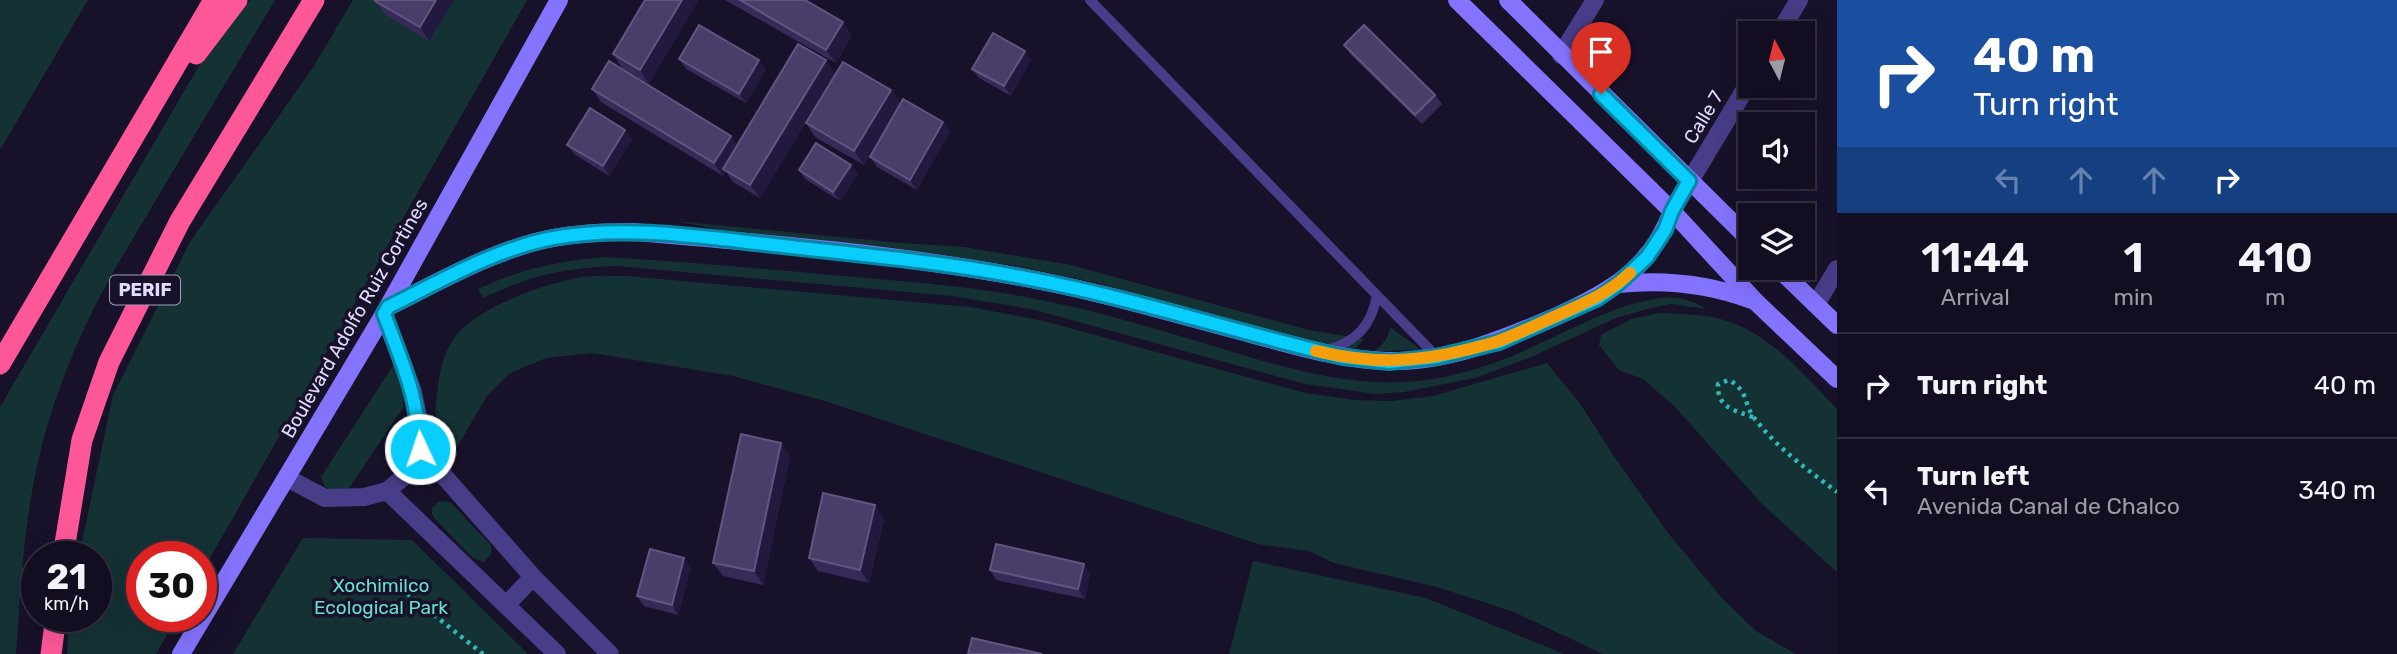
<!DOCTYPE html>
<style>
:root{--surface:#120d20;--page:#1f1b2d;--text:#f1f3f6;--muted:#9c9ca5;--line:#312d3e}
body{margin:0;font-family:Rubik,sans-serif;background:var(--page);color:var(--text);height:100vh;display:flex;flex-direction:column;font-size:26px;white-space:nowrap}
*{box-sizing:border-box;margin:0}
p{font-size:23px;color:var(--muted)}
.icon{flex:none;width:38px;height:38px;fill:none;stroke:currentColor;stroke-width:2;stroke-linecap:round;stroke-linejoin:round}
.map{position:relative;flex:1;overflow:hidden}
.details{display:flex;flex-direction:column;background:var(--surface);width:560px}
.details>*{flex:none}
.banner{background:#1a4fa0;color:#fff;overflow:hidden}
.needle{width:46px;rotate:353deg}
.fabs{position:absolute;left:1738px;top:21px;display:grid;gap:14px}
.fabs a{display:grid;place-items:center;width:77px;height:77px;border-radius:0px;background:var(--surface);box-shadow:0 7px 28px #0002,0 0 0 2px var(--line);font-size:35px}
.speed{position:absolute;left:21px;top:541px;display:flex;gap:14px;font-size:35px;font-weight:700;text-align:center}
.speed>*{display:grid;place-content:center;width:91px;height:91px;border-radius:50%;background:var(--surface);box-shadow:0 7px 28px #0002,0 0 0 2px var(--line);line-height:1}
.speed small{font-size:18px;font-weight:400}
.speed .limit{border:10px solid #d22;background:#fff;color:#111}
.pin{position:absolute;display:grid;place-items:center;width:60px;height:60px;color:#fff;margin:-72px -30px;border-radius:50% 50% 50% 0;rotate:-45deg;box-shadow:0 0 7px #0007}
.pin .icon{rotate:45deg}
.me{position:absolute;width:77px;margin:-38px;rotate:357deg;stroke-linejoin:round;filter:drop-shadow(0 0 5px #0008)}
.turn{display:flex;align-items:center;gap:24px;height:147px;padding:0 21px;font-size:32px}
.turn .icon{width:91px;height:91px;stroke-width:2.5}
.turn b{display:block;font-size:49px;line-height:60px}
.lanes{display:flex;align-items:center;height:66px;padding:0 21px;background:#0003;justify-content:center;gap:35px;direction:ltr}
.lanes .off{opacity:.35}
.eta{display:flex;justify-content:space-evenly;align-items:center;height:119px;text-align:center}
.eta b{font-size:42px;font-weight:600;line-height:49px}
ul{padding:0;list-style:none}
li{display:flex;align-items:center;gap:21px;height:105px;padding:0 21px;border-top:2px solid var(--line)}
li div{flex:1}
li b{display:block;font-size:26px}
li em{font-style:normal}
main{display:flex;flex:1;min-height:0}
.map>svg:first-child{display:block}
.green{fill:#143234}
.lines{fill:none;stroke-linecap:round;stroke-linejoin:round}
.path{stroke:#32b7bb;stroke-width:4.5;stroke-dasharray:3.5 5;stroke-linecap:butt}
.lane{stroke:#473d88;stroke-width:10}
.street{stroke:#473d88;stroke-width:18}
.secondary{stroke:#8373fd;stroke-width:18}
.highway{stroke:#fd5797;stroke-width:21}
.wall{fill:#382a58}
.shaded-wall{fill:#23183e}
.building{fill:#4a3d6a;stroke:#625681;stroke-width:2}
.route-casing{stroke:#0685a4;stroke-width:18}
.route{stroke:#09cdfc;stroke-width:12}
.slow{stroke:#f59e0b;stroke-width:12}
.labels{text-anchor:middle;stroke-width:7;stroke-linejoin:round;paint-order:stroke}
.shield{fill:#18112a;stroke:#a59ebf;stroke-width:2}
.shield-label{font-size:18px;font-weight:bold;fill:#e2daff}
.street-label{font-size:19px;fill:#e2daff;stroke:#18112a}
.park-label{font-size:19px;fill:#66dfcc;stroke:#18112a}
</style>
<main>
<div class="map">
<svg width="1837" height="654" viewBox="0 0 1837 654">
<rect width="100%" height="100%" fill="#18112a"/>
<path class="green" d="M0,0h88l-88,150z
M250,0h25l-159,267c-42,74 -73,152 -86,237 -8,49 -10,100 -14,150h-16v-247l210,-360z
M353,0h174l-326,574v-18h-59v60h36l-22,38h-89l2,-38h27v-60h-17l34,-161 77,-153 122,-173z
M675,221l227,22 62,4 107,18 238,65 55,9 -11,12 -78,-17 -177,-51 -86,-18 -269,-31z
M604,257c76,4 151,11 227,18 72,6 144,11 215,26 55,11 110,28 164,44 63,19 129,41 195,37 33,-2 64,-10 94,-21 50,-18 113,-59 164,-63 15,-2 31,3 43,11l-35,-5 -24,5 -31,9 -87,40 -54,20 -71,14 -28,2 -71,-10 -274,-75 -79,-13 -335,-30c-53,2 -86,9 -134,32l-5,-9c45,-21 77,-27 126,-32z
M627,276l343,31 74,14 261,72 49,7 37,1 42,-5 114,-33 34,42 32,50 55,78 54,65 34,33 40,23h-193l-89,-42 -77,-25 -103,-24 -25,-12 -51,-7 -433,-143 -92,-25 -141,-23 -46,5 -36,15 -23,23 -32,55 -20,-27c2,-30 2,-69 25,-93 24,-26 89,-49 123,-54 15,-2 30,-1 44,-1z
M1660,313c21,1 44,1 64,7 47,14 80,55 113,89v163l-75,-68 -86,-96 -33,-29 -24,-9 -20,-25 2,-10 30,-16z
M1390,327l30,22 -47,3c10,-8 15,-12 17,-25z
M394,364l9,31v13l-54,80 -13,4 -11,-5 -4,-10z
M445,501l6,2 39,41c4,9 0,12 -6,18l-11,-4 -38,-39 -3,-5v-6l6,-6z
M303,538l109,2 116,114h-295z
M1253,561l173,37 138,56h-335z"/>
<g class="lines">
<path class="path" d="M1753,417c-19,-7 -36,-9 -35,-33l11,-4c20,11 14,24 26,39 23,30 53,51 82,73
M394,583l89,71"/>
<path class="lane" d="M1090,0l347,357
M1326,350c30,-7 46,-25 51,-55"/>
<path class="street" d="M1779,33l20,-33
M1561,55l34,-55
M1672,211l78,-130
M1816,304l21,-35
M420,449l113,128 77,77
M287,478l38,20 39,-1 23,-6 20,-17 13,-25 -1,-28 -6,-29 -29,-78
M387,491l170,163
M507,604l26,-27"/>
<path class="secondary" d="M1457,0l215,211 84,91 81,77
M1508,0l242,240
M1778,268l59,57
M1618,284c47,-5 91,0 134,16
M388,307c53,-26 107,-58 165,-69 27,-5 54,-6 81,-6 132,11 266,22 397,47 74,14 147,36 220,55 45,12 90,26 136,27 59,2 117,-22 170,-45 53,-24 94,-47 115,-105
M181,654l203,-340 175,-314"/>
<path class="highway" d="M196,54l41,-54
M0,364l214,-364
M63,556l19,-116 27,-78 71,-141 134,-221
M51,654l5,-38"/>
</g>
<path class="wall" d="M454,0l-25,41 -44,-27 -10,-13z
M645,0l4,84 -27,-16 -9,-14z
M725,0h80l47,35 -16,28z
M1344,45l91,50 7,9 -20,20 -71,-69z
M679,59l87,10 -20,34 -60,-34z
M826,60l9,14 -75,124 -27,-16 -7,-10 -3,4 -122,-74 -9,-13 145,56z
M1031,60l-20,36 -32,-18 -7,-9z
M891,90l9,13 43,19 7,9 -33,59 -40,-23 -7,-10 30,-52 -36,60 -49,-28 -9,-14z
M625,130l7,9 -23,37 -35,-22 -7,-9z
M851,165l7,9 -18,27 -35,-22 -6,-9z
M790,456l-27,129 -40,-9 -10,-13z
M884,519l-15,64 -51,-12 -9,-13z
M691,568l-13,47 -34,-9 -7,-10z
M990,570l100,3 -5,26 -89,-19z"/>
<path class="shaded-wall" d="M436,0h18l-25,41 -9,-14z
M682,0h17l-50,84 -9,-14z
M843,22l9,13 -16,28 -10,-13z
M1025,51l6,9 -20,36 -7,-10z
M759,60l7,9 -20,34 -7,-9z
M826,60l9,14 -75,124 -10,-13z
M891,90l9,13 -36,62 -10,-14z
M943,122l7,9 -33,59 -7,-10z
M625,130l7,9 -23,37 -6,-10z
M731,136l9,13 -17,20 3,3 -3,4 -9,-13z
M851,165l7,9 -18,27 -7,-9z
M781,443l9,13 -27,129 -9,-14z
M875,505l9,14 -15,64 -9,-13z
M684,558l7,10 -13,47 -6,-10z
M1084,564l6,9 -5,26 -7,-10z"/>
<path class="building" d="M376,0h60l-16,27 -45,-26z
M645,0h37l-42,70 -27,-16z
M740,0h65l38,22 -17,28z
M699,25l60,35 -20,34 -60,-35z
M1364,25l71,70 -20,20 -71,-70z
M993,33l32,18 -21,35 -32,-17z
M798,44l28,16 -76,125 -27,-16z
M609,61l122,75 -17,27 -122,-74z
M843,62l48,28 -37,61 -48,-28z
M903,99l40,23 -33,58 -40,-23z
M590,108l35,22 -22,36 -36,-21z
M816,143l35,22 -18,27 -34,-22z
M741,434l40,9 -27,128 -41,-8z
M823,493l52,12 -15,65 -51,-12z
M996,544l88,20 -6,25 -88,-19z
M650,549l34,9 -12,47 -35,-9z
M972,638l70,16h-74z"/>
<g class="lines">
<g class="route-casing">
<path id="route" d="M420,449c-2,-53 -18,-87 -36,-135l4,-7c53,-26 107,-58 165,-69 73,-13 148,-1 221,7 86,10 172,17 257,34 105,20 208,54 312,78l46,5 48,-5 62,-15 99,-44 20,-14 29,-27 18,-27 7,-19 17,-30 -88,-87"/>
</g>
<use href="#route" class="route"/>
<path class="slow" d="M1316,351c56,13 98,12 154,-2 10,-3 21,-5 31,-9 19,-7 37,-16 55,-24 26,-12 52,-22 74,-43"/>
</g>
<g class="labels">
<rect class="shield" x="110" y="275.5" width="70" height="29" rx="5"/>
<g class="shield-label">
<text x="145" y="296">PERIF</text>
</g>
<g class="street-label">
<text transform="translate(1703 117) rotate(-59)" y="7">Calle 7</text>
<text transform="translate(354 318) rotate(-60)" y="7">Boulevard Adolfo Ruiz Cortines</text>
</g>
<g class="park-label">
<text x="381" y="592">Xochimilco<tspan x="381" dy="22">Ecological Park</tspan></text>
</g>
</g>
</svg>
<div class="fabs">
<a><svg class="needle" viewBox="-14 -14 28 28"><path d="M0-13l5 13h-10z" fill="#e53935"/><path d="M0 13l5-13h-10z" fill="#9c9ca5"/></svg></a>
<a><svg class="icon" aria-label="sound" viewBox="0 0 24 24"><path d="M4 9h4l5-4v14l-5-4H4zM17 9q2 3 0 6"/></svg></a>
<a><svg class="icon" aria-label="layers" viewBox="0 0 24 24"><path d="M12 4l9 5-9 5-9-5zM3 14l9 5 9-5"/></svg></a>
</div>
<div class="speed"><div>21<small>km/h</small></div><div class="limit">30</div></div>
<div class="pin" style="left:1601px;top:94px;background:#d93025"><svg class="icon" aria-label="arrive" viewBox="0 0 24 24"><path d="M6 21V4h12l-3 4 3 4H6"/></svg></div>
<svg class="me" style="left:420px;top:449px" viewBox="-20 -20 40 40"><circle r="17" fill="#09cdfc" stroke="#fff" stroke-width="3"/><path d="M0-11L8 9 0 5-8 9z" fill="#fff"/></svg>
</div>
<section class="details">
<div class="banner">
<div class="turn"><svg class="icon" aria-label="right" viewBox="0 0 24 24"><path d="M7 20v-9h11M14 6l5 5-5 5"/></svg><div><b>40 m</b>Turn right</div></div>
<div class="lanes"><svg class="icon off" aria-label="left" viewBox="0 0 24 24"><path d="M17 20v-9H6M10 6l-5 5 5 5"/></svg><svg class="icon off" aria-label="ahead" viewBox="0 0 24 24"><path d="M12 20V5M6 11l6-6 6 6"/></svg><svg class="icon off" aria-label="ahead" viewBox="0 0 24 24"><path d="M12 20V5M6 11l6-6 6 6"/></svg><svg class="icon" aria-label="right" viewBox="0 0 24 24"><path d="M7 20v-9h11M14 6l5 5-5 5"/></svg></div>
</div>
<div class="eta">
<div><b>11:44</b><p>Arrival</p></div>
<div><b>1</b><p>min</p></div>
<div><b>410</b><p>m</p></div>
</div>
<ul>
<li><svg class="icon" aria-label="right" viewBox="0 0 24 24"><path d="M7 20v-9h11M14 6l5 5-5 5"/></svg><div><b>Turn right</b></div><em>40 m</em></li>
<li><svg class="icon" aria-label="left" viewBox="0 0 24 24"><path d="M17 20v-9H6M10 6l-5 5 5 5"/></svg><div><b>Turn left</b><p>Avenida Canal de Chalco</p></div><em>340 m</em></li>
</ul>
</section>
</main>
